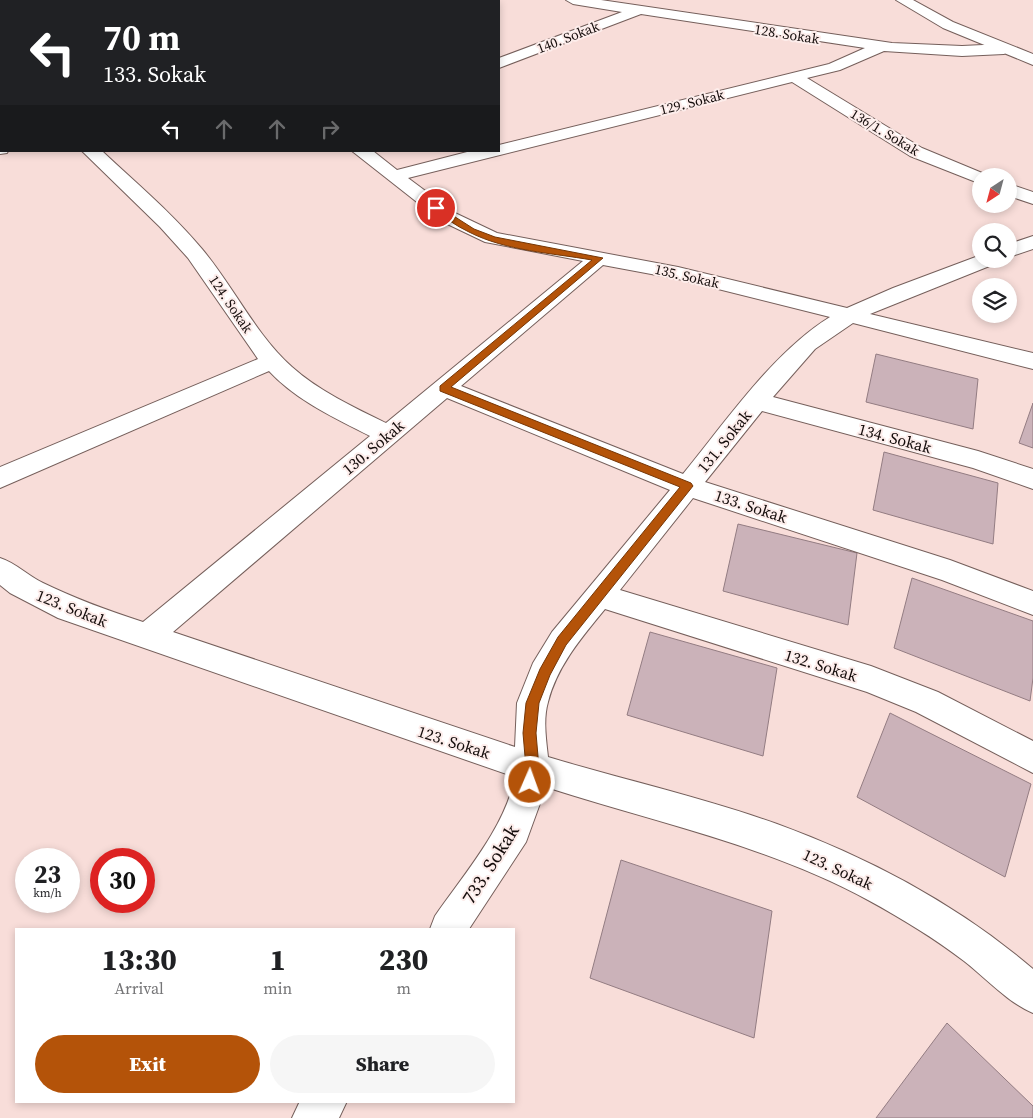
<!DOCTYPE html>
<style>
:root{--surface:#fff;--page:#f6f6f6;--text:#202124;--muted:#757577;--accent:#b45309}
body{margin:0;font-family:"Source Serif 4",serif;background:var(--page);color:var(--text);height:100vh;display:flex;flex-direction:column;font-size:19px;white-space:nowrap}
*{box-sizing:border-box;margin:0}
p{font-size:16px;color:var(--muted)}
.icon{flex:none;width:28px;height:28px;fill:none;stroke:currentColor;stroke-width:2;stroke-linecap:round;stroke-linejoin:round}
.map{position:relative;flex:1;overflow:hidden}
.details{position:absolute;left:15px;top:928px;width:500px;height:175px;display:flex;flex-direction:column;background:var(--surface);border-radius:0px;box-shadow:0 2px 8px #0003}
.details>*{flex:none}
.hud{position:absolute;left:0px;top:0px;width:500px;height:152px;box-shadow:0 2px 8px #0003;background:#202124;color:#fff;overflow:hidden}
.needle{width:32px;rotate:216deg}
.fabs{position:absolute;left:972px;top:168px;display:grid;gap:10px}
.fabs a{display:grid;place-items:center;width:45px;height:45px;border-radius:50%;background:var(--surface);box-shadow:0 2px 8px #0003;font-size:25px}
.speed{position:absolute;left:15px;top:848px;display:flex;gap:10px;font-size:25px;font-weight:700;text-align:center}
.speed>*{display:grid;place-content:center;width:65px;height:65px;border-radius:50%;background:var(--surface);box-shadow:0 2px 8px #0003;line-height:1}
.speed small{font-size:12px;font-weight:400}
.speed .limit{border:8px solid #d22;background:#fff;color:#111}
.pin{position:absolute;display:grid;place-items:center;width:42px;height:42px;color:#fff;margin:-21px;border:2px solid #fff;border-radius:50%;box-shadow:0 1px 5px #0007}
.me{position:absolute;width:55px;margin:-28px;rotate:2deg;stroke-linejoin:round;filter:drop-shadow(0 0 4px #0008)}
.turn{display:flex;align-items:center;gap:18px;height:105px;padding:0 20px;font-size:22px}
.turn .icon{width:65px;height:65px;stroke-width:2.5}
.turn b{display:block;font-size:35px;line-height:42px}
.lanes{display:flex;align-items:center;height:48px;padding:0 20px;background:#0003;justify-content:center;gap:25px;direction:ltr}
.lanes .off{opacity:.35}
.eta{display:flex;justify-content:space-evenly;align-items:center;height:85px;text-align:center}
.eta b{font-size:30px;font-weight:800;line-height:35px}
.button{display:flex;gap:10px;margin-top:auto;padding:10px 20px}
.button a{flex:1;height:58px;border-radius:30px;background:var(--accent);color:#fff;font-size:20px;font-weight:800;line-height:58px;text-align:center}
.button a+a{background:var(--page);color:var(--text)}
.map>svg:first-child{display:block}
.building{fill:#cbb2b9;stroke:#937c82}
.lines{fill:none;stroke-linecap:round;stroke-linejoin:round}
.street-casing{stroke:#755f5b;stroke-width:2}
.secondary-casing{stroke:#755f5b;stroke-width:2}
.street{fill:#fff;fill-rule:evenodd}
.secondary{fill:#fff;fill-rule:evenodd}
.route{fill:#b45309;stroke:#753606}
.labels{text-anchor:middle;stroke-width:4;stroke-linejoin:round;paint-order:stroke}
.far-street-label{font-size:14px;fill:#150d0c;stroke:#fdedeb}
.street-label{font-size:16px;fill:#150d0c;stroke:#fdedeb}
.near-street-label{font-size:19px;fill:#150d0c;stroke:#fdedeb}
</style>
<div class="map">
<svg width="1033" height="1118" viewBox="0 0 1033 1118">
<rect width="100%" height="100%" fill="#f8ddd9"/>
<path class="building" d="M876,354l102,25 -5,50 -107,-27z
M1033,403v45l-14,-5z
M884,452l114,31 -5,61 -120,-34z
M738,524l119,29 -9,72 -125,-34z
M912,578l121,43v57l-3,23 -136,-53z
M650,632l127,36 -14,88 -136,-41z
M890,713l141,71 -26,93 -148,-80z
M621,860l151,51 -18,127 -164,-60z
M947,1023l86,83v12h-157z"/>
<g class="lines">
<g class="street-casing">
<path id="street" d="M566,0h35l291,43 70,3 42,-2 8,5 -8,5 -42,2 -78,-5 -44,19 -33,8 115,70 65,27 -6,1v8l-71,-28 -118,-74 -384,96 47,35 42,20 181,34 169,41 46,-20 88,-33v4h19l-3,4 -127,51 163,39v16l-180,-46 -38,26 -42,48 205,54 55,18v20l-60,-21 -211,-57 -57,71 245,78 83,31v24l-91,-35 -249,-82 -73,92 251,76 67,26 95,49v32l-117,-61 -49,-20 -262,-83c-23,28 -48,57 -57,93 -5,17 -2,37 0,55 76,23 154,40 229,67 93,34 181,81 256,145v44c-26,-11 -47,-35 -69,-52 -30,-23 -63,-43 -96,-61 -101,-55 -214,-78 -322,-113l-20,55 -57,87h-39l5,-13c29,-42 70,-88 80,-139l-457,-159 -48,-25 -10,-8v-27c16,5 28,18 43,25 33,16 66,28 100,39l227,-186c-35,-18 -73,-35 -101,-65l-269,117v-21l258,-108 -70,-101 -28,-31 -78,-76h20c34,32 70,62 100,98 32,38 53,85 90,118 27,24 61,40 94,56l197,-162 -98,-19 -44,-21 -89,-70h21l24,19 74,-19h28v-6l330,-81 36,-16 -224,-34 -142,54v-10l123,-46 -49,-8zM603,265l75,14 152,38c-57,35 -105,106 -147,157l-222,-88zM447,398l223,92 -118,142 -19,31 -16,40 -2,44 -342,-115z
M0,144l1,7h7l-1,2 -7,1z
M1009,184l24,8v12l-24,-8z
M1033,236v13l-24,8v-13z
M300,1101h47l-8,17h-47z"/>
</g>
<g class="secondary-casing">
<path id="secondary" d="M896,0h17l40,22 80,32v11l-90,-37z"/>
</g>
<use href="#street" class="street"/>
<use href="#secondary" class="secondary"/>
</g>
<path class="route" d="M433,206h5l36,23 21,8 108,21 -152,129 240,96 2,3 -127,159 -16,30 -11,28 -3,30 3,35 -4,18 -5,2 -4,-2 -2,-4 2,-14 -3,-35 3,-30 14,-34 18,-32 122,-150 -240,-96v-5l152,-126c-40,-7 -86,-9 -123,-28 -13,-6 -25,-15 -36,-23z"/>
<g class="labels">
<g class="far-street-label">
<text transform="translate(787 34) rotate(9)" y="5">128. Sokak</text>
<text transform="translate(568 37) rotate(-21)" y="5">140. Sokak</text>
<text transform="translate(692 102) rotate(-14)" y="5">129. Sokak</text>
<text transform="translate(885 132) rotate(31)" y="5">136/1. Sokak</text>
<text transform="translate(687 276) rotate(13)" y="5">135. Sokak</text>
<text transform="translate(231 304) rotate(56)" y="5">124. Sokak</text>
</g>
<g class="street-label">
<text transform="translate(895 438) rotate(15)" y="6">134. Sokak</text>
<text transform="translate(724 441) rotate(-51)" y="6">131. Sokak</text>
<text transform="translate(373 447) rotate(-40)" y="6">130. Sokak</text>
<text transform="translate(751 506) rotate(18)" y="6">133. Sokak</text>
<text transform="translate(72 608) rotate(22)" y="6">123. Sokak</text>
<text transform="translate(821 665) rotate(17)" y="6">132. Sokak</text>
<text transform="translate(454 742) rotate(18)" y="6">123. Sokak</text>
<text transform="translate(838 869) rotate(25)" y="6">123. Sokak</text>
</g>
<g class="near-street-label">
<text transform="translate(490 864) rotate(-58)" y="7">733. Sokak</text>
</g>
</g>
</svg>
<div class="fabs">
<a><svg class="needle" viewBox="-14 -14 28 28"><path d="M0-13l5 13h-10z" fill="#e53935"/><path d="M0 13l5-13h-10z" fill="#757577"/></svg></a>
<a><svg class="icon" aria-label="search" viewBox="0 0 24 24"><circle cx="10" cy="10" r="6"/><path d="M15 15l6 6"/></svg></a>
<a><svg class="icon" aria-label="layers" viewBox="0 0 24 24"><path d="M12 4l9 5-9 5-9-5zM3 14l9 5 9-5"/></svg></a>
</div>
<div class="speed"><div>23<small>km/h</small></div><div class="limit">30</div></div>
<div class="pin" style="left:436px;top:208px;background:#d93025"><svg class="icon" aria-label="arrive" viewBox="0 0 24 24"><path d="M6 21V4h12l-3 4 3 4H6"/></svg></div>
<svg class="me" style="left:530px;top:782px" viewBox="-20 -20 40 40"><circle r="17" fill="#b45309" stroke="#fff" stroke-width="3"/><path d="M0-11L8 9 0 5-8 9z" fill="#fff"/></svg>
<div class="hud">
<div class="turn"><svg class="icon" aria-label="left" viewBox="0 0 24 24"><path d="M17 20v-9H6M10 6l-5 5 5 5"/></svg><div><b>70 m</b>133. Sokak</div></div>
<div class="lanes"><svg class="icon" aria-label="left" viewBox="0 0 24 24"><path d="M17 20v-9H6M10 6l-5 5 5 5"/></svg><svg class="icon off" aria-label="ahead" viewBox="0 0 24 24"><path d="M12 20V5M6 11l6-6 6 6"/></svg><svg class="icon off" aria-label="ahead" viewBox="0 0 24 24"><path d="M12 20V5M6 11l6-6 6 6"/></svg><svg class="icon off" aria-label="right" viewBox="0 0 24 24"><path d="M7 20v-9h11M14 6l5 5-5 5"/></svg></div>
</div>
<section class="details">
<div class="eta">
<div><b>13:30</b><p>Arrival</p></div>
<div><b>1</b><p>min</p></div>
<div><b>230</b><p>m</p></div>
</div>
<div class="button"><a>Exit</a><a>Share</a></div>
</section>
</div>
